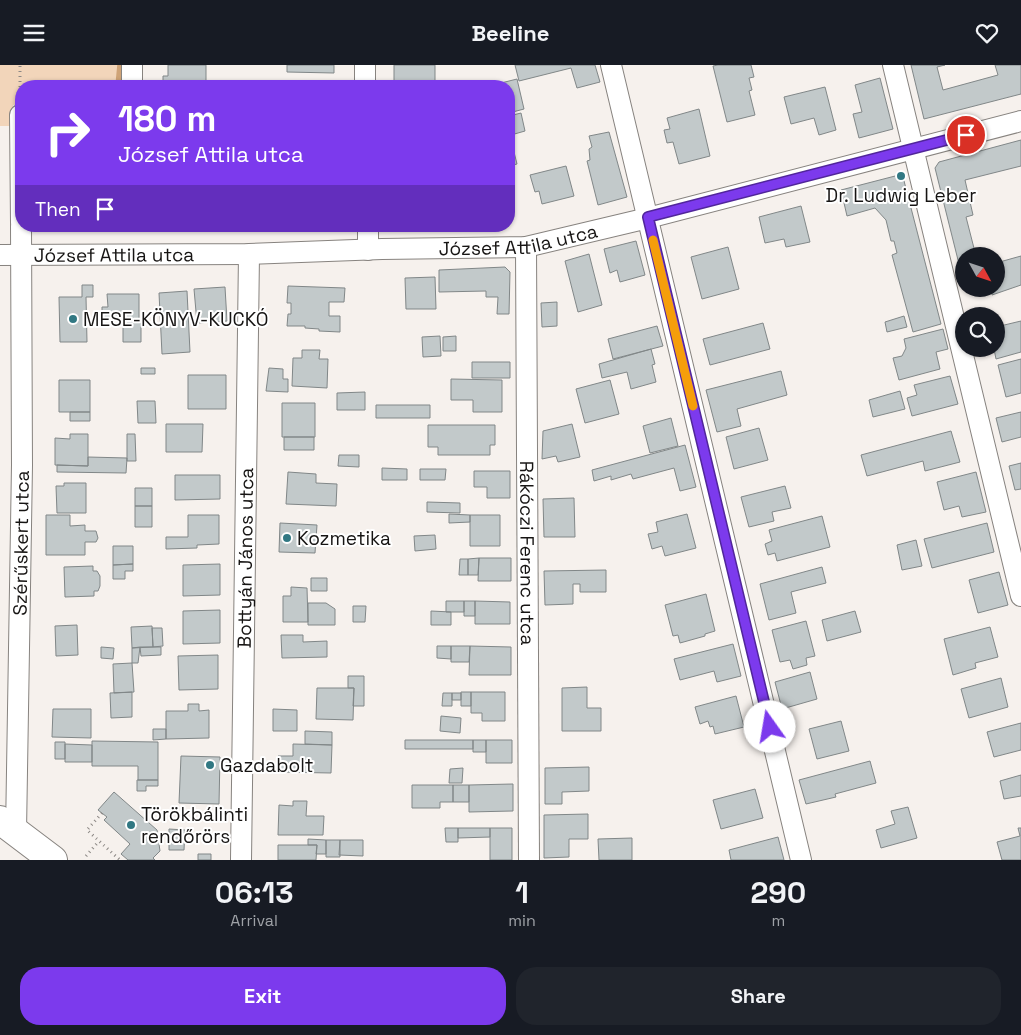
<!DOCTYPE html>
<meta charset="utf-8">
<style>
:root{--surface:#171b24;--page:#20242c;--text:#f1f3f6;--muted:#9ea1a6;--accent:#7c3aed}
body{margin:0;font-family:"Space Grotesk",sans-serif;background:var(--page);color:var(--text);height:100vh;display:flex;flex-direction:column;font-size:19px;white-space:nowrap}
*{box-sizing:border-box;margin:0}
p{font-size:16px;color:var(--muted)}
.icon{flex:none;width:28px;height:28px;fill:none;stroke:currentColor;stroke-width:2;stroke-linecap:round;stroke-linejoin:round}
.map{position:relative;height:795px;overflow:hidden}
.sheet{display:flex;flex-direction:column;background:var(--surface);flex:1}
.sheet>*{flex:none}
.banner{position:absolute;left:15px;top:15px;width:500px;height:152px;border-radius:20px;box-shadow:0 1px 4px #0004;background:#7c3aed;color:#fff;overflow:hidden}
.needle{width:32px;rotate:130deg}
.tools{position:absolute;left:955px;top:182px;display:grid;gap:10px}
.tools a{display:grid;place-items:center;width:50px;height:50px;border-radius:50%;background:var(--surface);box-shadow:0 1px 4px #0004;font-size:25px}
.pin{position:absolute;display:grid;place-items:center;width:42px;height:42px;color:#fff;margin:-21px;border:2px solid #fff;border-radius:50%;box-shadow:0 1px 5px #0007}
.me{position:absolute;width:55px;margin:-28px;rotate:347deg;stroke-linejoin:round;filter:drop-shadow(0 0 4px #0008)}
.turn{display:flex;align-items:center;gap:18px;height:105px;padding:0 20px;font-size:22px}
.turn .icon{width:65px;height:65px;stroke-width:2.5}
.turn b{display:block;font-size:35px;line-height:42px}
.then{display:flex;align-items:center;height:48px;padding:0 20px;background:#0003;gap:10px;font-size:19px}
.eta{display:flex;justify-content:space-evenly;align-items:center;height:85px;text-align:center}
.eta b{font-size:30px;font-weight:700;line-height:35px}
.action{display:flex;gap:10px;margin-top:auto;padding:10px 20px}
.action a{flex:1;height:58px;border-radius:20px;background:var(--accent);color:#fff;font-size:20px;font-weight:700;line-height:58px;text-align:center}
.action a+a{background:var(--page);color:var(--text)}
header{display:flex;justify-content:space-between;align-items:center;height:65px;padding:0 20px;background:var(--surface);font-size:22px;font-weight:700}
.map>svg:first-child{display:block}
.green{fill:#f2d5ba}
.lines{fill:none;stroke-linecap:round;stroke-linejoin:round}
.stream{stroke:#cfa377;stroke-width:5.5}
.building{fill:#c2c9ca;stroke:#818788}
.minor-casing{stroke:#87837f;stroke-width:22}
.secondary-casing{stroke:#87837f;stroke-width:30}
.path{stroke:#8c8885;stroke-width:3;stroke-dasharray:1 4;stroke-linecap:butt}
.minor{stroke:#fff;stroke-width:20}
.secondary{stroke:#fff;stroke-width:28}
.route-casing{stroke:#51269a;stroke-width:12}
.route{stroke:#7c3aed;stroke-width:9}
.slow{stroke:#f59e0b;stroke-width:9}
.poi-dot{fill:#317883;stroke:#fff;stroke-width:2}
.labels{text-anchor:middle;stroke-width:4;stroke-linejoin:round;paint-order:stroke}
.poi-label{font-size:19px;fill:#161413;stroke:#fff;text-anchor:start}
.street-label{font-size:19px;fill:#161413;stroke:#fff}
</style>
<header><svg class="icon" aria-label="menu" viewBox="0 0 24 24"><path d="M4 6h16M4 12h16M4 18h16"/></svg>Beeline<svg class="icon" aria-label="heart" viewBox="0 0 24 24"><path d="M12 20l-8-8c-3-5 5-10 8-4 3-6 11-1 8 4z"/></svg></header>
<div class="map">
<svg width="1021" height="795" viewBox="0 0 1021 795">
<rect width="100%" height="100%" fill="#f6f1ed"/>
<path class="green" d="M0,0h125l-1,21h-103v19h-8v21h-13z"/>
<g class="lines">
<path class="stream" d="M118,21l2,-21"/>
</g>
<path class="building" d="M168,0h38v21h-43v-10h5z
M287,0h47v8l-47,-1z
M394,0h41v17h-41z
M515,0h80l5,17 -23,6 -6,-20 -52,13z
M718,0h33l3,12 -5,1 3,12 -3,1 6,24 -28,7 -14,-56z
M911,0h34l-8,2 6,23 55,-15 -3,-10h26v29l-97,25z
M880,13l13,51 -34,9 -6,-24 9,-2 -7,-27z
M517,14l7,30 -15,4v-27h-12v-2z
M825,22l11,43 -17,5 -5,-17 -23,6 -7,-27z
M699,44l11,47 -31,8 -6,-22 -6,1 -3,-13 6,-1 -3,-11z
M521,48l4,18 -14,4 -2,-19z
M509,67l8,32 -8,2z
M609,67l18,65 -29,8 -11,-44 3,-1 -1,-11 3,-2 -3,-11z
M1021,75v26l-56,14 8,35 -7,2 10,39h-12v15l-3,1 -26,-104 4,-6z
M566,101l8,30 -32,8 -3,-13 -4,1 -5,-17z
M899,110l4,2 38,147 -28,8 -21,-77 5,-2 -3,-12h-3l-5,-21 -11,-12 -28,8 -6,-26z
M509,116h4v33h-4z
M801,141l9,36 -24,5 -2,-8 -19,4 -6,-26z
M636,176l9,34 -25,7 -3,-12 -7,3 -6,-24z
M728,182l11,42 -37,10 -11,-42z
M589,189l13,51 -24,7 -13,-51z
M1021,191v29l-29,10v-2l-9,2 -1,-6h14v-26z
M505,202l5,5 -1,42h-12l1,-17h-12v-6l-47,1v-22z
M435,212l1,32h-30l-1,-31z
M82,220h11v12h-7l1,45h-27l-1,-45h23z
M288,221l57,2 -1,14h-15v14h11v16l-21,-1v-2l-14,-1v-2h-18l1,-12h3v-11h-4z
M225,222l2,34 -30,2 -3,-34z
M187,226l3,61 -28,2 -3,-61z
M107,229h32v26h-37v-13h6z
M557,237v24l-15,1 -1,-24z
M904,251l3,11 -20,5 -2,-10z
M141,254v23h-18v-22z
M1021,256v31l-25,7 -2,-10h2v-22z
M763,258l7,26 -60,16 -7,-26z
M657,261l6,20 -50,13 -5,-20z
M943,264l5,20 -12,3 4,17 -41,11 -6,-22 9,-2 4,-8 -2,-9z
M440,271l1,20 -18,1 -1,-20z
M456,271v15h-13v-14z
M651,284l4,15 -3,1 4,17 -25,7 -4,-17 -25,6 -3,-14z
M302,285h18l-1,9h9l-1,29 -35,-2 1,-28h9z
M1021,294v34l-15,4 -8,-32z
M472,297h38v16h-38z
M141,303h14v6h-14z
M269,303l14,1v10h5v13l-22,-1z
M781,306l6,24 -50,14 4,17 -24,6 -11,-42z
M188,310h38v34h-38z
M950,311l8,28 -46,12 -5,-18 10,-3 -3,-10z
M451,314l51,1v32h-29v-12h-22z
M59,315h31v32h-31z
M610,315l9,34 -34,9 -9,-34z
M900,326l5,18 -32,8 -4,-17z
M365,327v18h-28v-17z
M137,336h18l1,22h-18z
M282,338h33v34h-33z
M376,340h54v13h-54z
M70,347h20v9h-20z
M1021,347v25l-19,5 -6,-24z
M671,353l7,28 -28,7 -7,-27z
M166,359h37l-1,28h-36z
M572,359l8,33 -22,5 -2,-6 -14,3 1,-28z
M428,360h67v20h-5v10h-52v-8h-10z
M759,363l9,32 -34,9 -8,-32z
M951,366l9,31 -35,9 -2,-10 -56,15 -6,-21z
M70,369h18v32l-33,-1v-27l15,1z
M127,369h8l1,27h-9z
M284,372h30v13h-30z
M685,380l11,42 -16,4 -6,-23 -41,11 -2,-5 -20,6v-4l-17,5 -2,-11z
M339,390h20v12l-21,-1z
M88,392l39,1 -1,15 -69,-1v-7l31,1z
M1021,398v26l-6,1 -6,-24z
M382,403l25,1v11h-25z
M420,404h26l-1,11h-25z
M474,406h36v27h-23v-11h-13z
M288,407l28,2v9l21,1 -1,22 -50,-2z
M976,407l10,40 -24,5 -3,-11 -15,4 -7,-28z
M175,410h45v24l-45,1z
M64,418h22v30h-29l-1,-27h8z
M785,421l6,22 -19,4 2,9 -25,6 -8,-30z
M135,423h17v18h-17z
M574,433l1,39h-31l-1,-38z
M427,437l33,1v10l-33,-1z
M135,441h17v21h-17z
M449,449l21,1v7l-21,1z
M687,449l9,34 -31,8 -3,-10 -10,3 -4,-15 10,-2 -2,-10z
M46,450h24v11l15,-1v6h11l2,7 -2,4h-11v13h-39z
M188,450h31v29l-22,1v3l-31,1v-12h22z
M470,450h30v31h-30z
M822,451l8,31 -53,14 -2,-8 -7,2 -3,-11 7,-3 -3,-11z
M280,458l37,2 -2,28 -36,-1z
M987,458l7,29 -62,16 -8,-29z
M435,470l1,14 -21,2 -1,-15z
M916,475l6,26 -20,4 -5,-25z
M113,481h20v18l-20,1z
M479,493l-1,17h-10v-16z
M479,493h32v23h-33z
M460,494h8v16h-9z
M133,499v7h-8v8h-12v-14z
M220,499v31l-37,1v-31z
M93,501v5h4l3,5v10l-2,5h-4v5l-29,1 -1,-30z
M822,502l4,16 -35,9 5,21 -27,7 -9,-36z
M606,505v22h-26v-8h-7v20l-28,1 -1,-34z
M999,507l9,33 -30,8 -9,-33z
M311,513h16v13h-16z
M291,522l16,1 1,34h-25v-26h8z
M706,529l9,37 -10,3v2l-25,7 -2,-8 -5,1 -8,-31z
M446,536h18v11h-18z
M464,536h11v15h-11z
M475,536l35,1v22h-35z
M308,538h18l9,6v16h-27z
M353,541h13l-1,16h-12z
M220,545v33l-37,1v-33z
M431,546l20,1v13h-20z
M855,546l6,21 -34,9 -5,-21z
M806,556l9,35 -9,2 1,7 -14,4 -3,-9 -10,2 -8,-32z
M77,560l1,30 -22,1 -1,-30z
M152,561l1,21 -21,1 -1,-21z
M990,562l8,30 -23,6 1,5 -23,7 -9,-36z
M152,563h10l1,18 -10,1z
M281,570h22v7l24,-1v16l-45,1z
M733,579l8,32 -24,6 -3,-11 -34,9 -6,-21z
M437,581h14v13l-14,-1z
M451,581h19l-1,16h-18z
M470,581l41,1v28h-42z
M101,582l13,1 -1,11 -12,-1z
M140,582l-2,16h-6v-15z
M140,582h21v8l-20,1z
M218,590v34l-39,1 -1,-34z
M132,598l2,29 -20,1 -1,-29z
M810,607l7,27 -35,10 -7,-27z
M348,611h16v30h-11l1,-18h-6z
M1001,613l7,29 -39,11 -8,-29z
M587,622v21h14v23h-39v-43z
M317,623h37l-1,32 -37,-1z
M132,627v25l-21,1 -1,-25z
M461,627h10v14h-10z
M471,627h34v29h-23v-8h-11z
M443,628h9v13h-10z
M452,628h9v7h-9z
M736,631l8,31 -29,7 -2,-8 -3,1 -2,-6 -8,3 -5,-17z
M188,639h11v7l10,-1v28l-43,1v-28h22z
M53,644h38v29l-39,-1z
M273,644l24,1v21h-24z
M441,651l20,2 -1,15 -20,-2z
M841,656l8,30 -32,8 -8,-30z
M1021,658v27l-27,7 -7,-25z
M153,664h13v10l-13,1z
M305,666l27,1v13l-27,-1z
M405,675h68v9h-68z
M473,675h13v12h-13z
M486,675h26v23h-26z
M92,676l66,1v38h-20v-14h-46z
M55,677h10v17h-10z
M65,679l27,1v17h-27z
M293,679l39,1 -1,28 -53,-1v-16h15z
M181,691l39,1 -1,47 -40,-1z
M870,696l6,22 -41,11 1,3 -30,7 -7,-24z
M589,702v24l-27,1v12h-17v-36z
M463,703l-1,15h-13l1,-14z
M1021,710v21l-17,3 -4,-18z
M137,715h21v6h-12v5h-9z
M513,719v27l-44,1v-27z
M412,720h41v17h-13v6h-28z
M453,720h16v17h-16z
M755,724l8,29 -42,11 -8,-29z
M114,727l43,38 3,21 -7,7 2,2h-27l-7,-6 9,-10 -26,-24 3,-3 -9,-7z
M293,736h14l-1,15h18l-1,19h-45l1,-30 14,1z
M908,742l9,31 -36,10 -5,-18 19,-6 -4,-13z
M588,749v25h-19v18l-25,1v-43z
M445,763h13v14h-12z
M458,763h32v9l-32,1z
M490,763h22v32h-22z
M1018,763h3v32h-19l-5,-18 23,-6z
M169,764l16,1 -1,20h-15z
M778,772l6,23h-53l-2,-10z
M632,773v22h-33l-1,-21z
M308,774l18,1v14h-10l1,-9h-9z
M326,775h14v17h-14z
M340,775h23v16l-24,-1z
M278,780h39l-1,15h-38z
M198,789h13v6h-13z"/>
<g class="lines">
<g class="minor-casing">
<g id="minor">
<path d="M132,0v21"/>
<path d="M365,0v21"/>
<path d="M611,0l190,795"/>
<path d="M893,0l128,531"/>
<path d="M21,50h-1l1,108"/>
<path d="M368,161v24"/>
<path id="s1" d="M526,182l3,613"/>
<path id="s2" d="M0,190l249,-1 133,-5 144,-2 122,-29 373,-97"/>
<path id="s3" d="M16,767l6,-367 -1,-239"/>
<path id="s4" d="M241,795l8,-606"/>
</g>
</g>
<g class="secondary-casing">
<path id="secondary" d="M0,755l53,40"/>
</g>
<path class="path" d="M20,32v-32
M102,748l-15,17 33,30
M86,791l13,-15"/>
<use href="#minor" class="minor"/>
<use href="#secondary" class="secondary"/>
</g>
<g class="lines">
<g class="route-casing">
<path id="route" d="M770,662l-122,-510 318,-82"/>
</g>
<use href="#route" class="route"/>
<path class="slow" d="M653,175l40,166"/>
</g>
<g class="poi-dot">
<circle cx="901" cy="111" r="5"/>
<circle cx="73" cy="254" r="5"/>
<circle cx="287" cy="473" r="5"/>
<circle cx="210" cy="700" r="5"/>
<circle cx="131" cy="760" r="5"/>
</g>
<g class="labels">
<g class="poi-label">
<text x="901" y="137" text-anchor="middle">Dr. Ludwig Leber</text>
<text x="83" y="261">MESE-KÖNYV-KUCKÓ</text>
<text x="297" y="480">Kozmetika</text>
<text x="220" y="707">Gazdabolt</text>
<text x="141" y="756">Törökbálinti<tspan x="141" dy="22">rendőrörs</tspan></text>
</g>
<g class="street-label">
<text dy="7" stroke="none"><textPath href="#s2" startOffset="519">József Attila utca</textPath></text>
<text dy="7" stroke="none"><textPath href="#s2" startOffset="114">József Attila utca</textPath></text>
<text dy="7" stroke="none"><textPath href="#s3" startOffset="289">Szérűskert utca</textPath></text>
<text dy="7" stroke="none"><textPath href="#s1" startOffset="306">Rákóczi Ferenc utca</textPath></text>
<text dy="7" stroke="none"><textPath href="#s4" startOffset="302">Bottyán János utca</textPath></text>
</g>
</g>
</svg>
<div class="tools">
<a><svg class="needle" viewBox="-14 -14 28 28"><path d="M0-13l5 13h-10z" fill="#e53935"/><path d="M0 13l5-13h-10z" fill="#9ea1a6"/></svg></a>
<a><svg class="icon" aria-label="search" viewBox="0 0 24 24"><circle cx="10" cy="10" r="6"/><path d="M15 15l6 6"/></svg></a>
</div>
<div class="pin" style="left:966px;top:70px;background:#d93025"><svg class="icon" aria-label="arrive" viewBox="0 0 24 24"><path d="M6 21V4h12l-3 4 3 4H6"/></svg></div>
<svg class="me" style="left:770px;top:662px" viewBox="-20 -20 40 40"><circle r="19" fill="#fff"/><path d="M0-13L10 11 0 6-10 11z" fill="#7c3aed"/></svg>
<div class="banner">
<div class="turn"><svg class="icon" aria-label="right" viewBox="0 0 24 24"><path d="M7 20v-9h11M14 6l5 5-5 5"/></svg><div><b>180 m</b>József Attila utca</div></div>
<div class="then">Then<svg class="icon" aria-label="arrive" viewBox="0 0 24 24"><path d="M6 21V4h12l-3 4 3 4H6"/></svg></div>
</div>
</div>
<section class="sheet">
<div class="eta">
<div><b>06:13</b><p>Arrival</p></div>
<div><b>1</b><p>min</p></div>
<div><b>290</b><p>m</p></div>
</div>
<div class="action"><a>Exit</a><a>Share</a></div>
</section>
